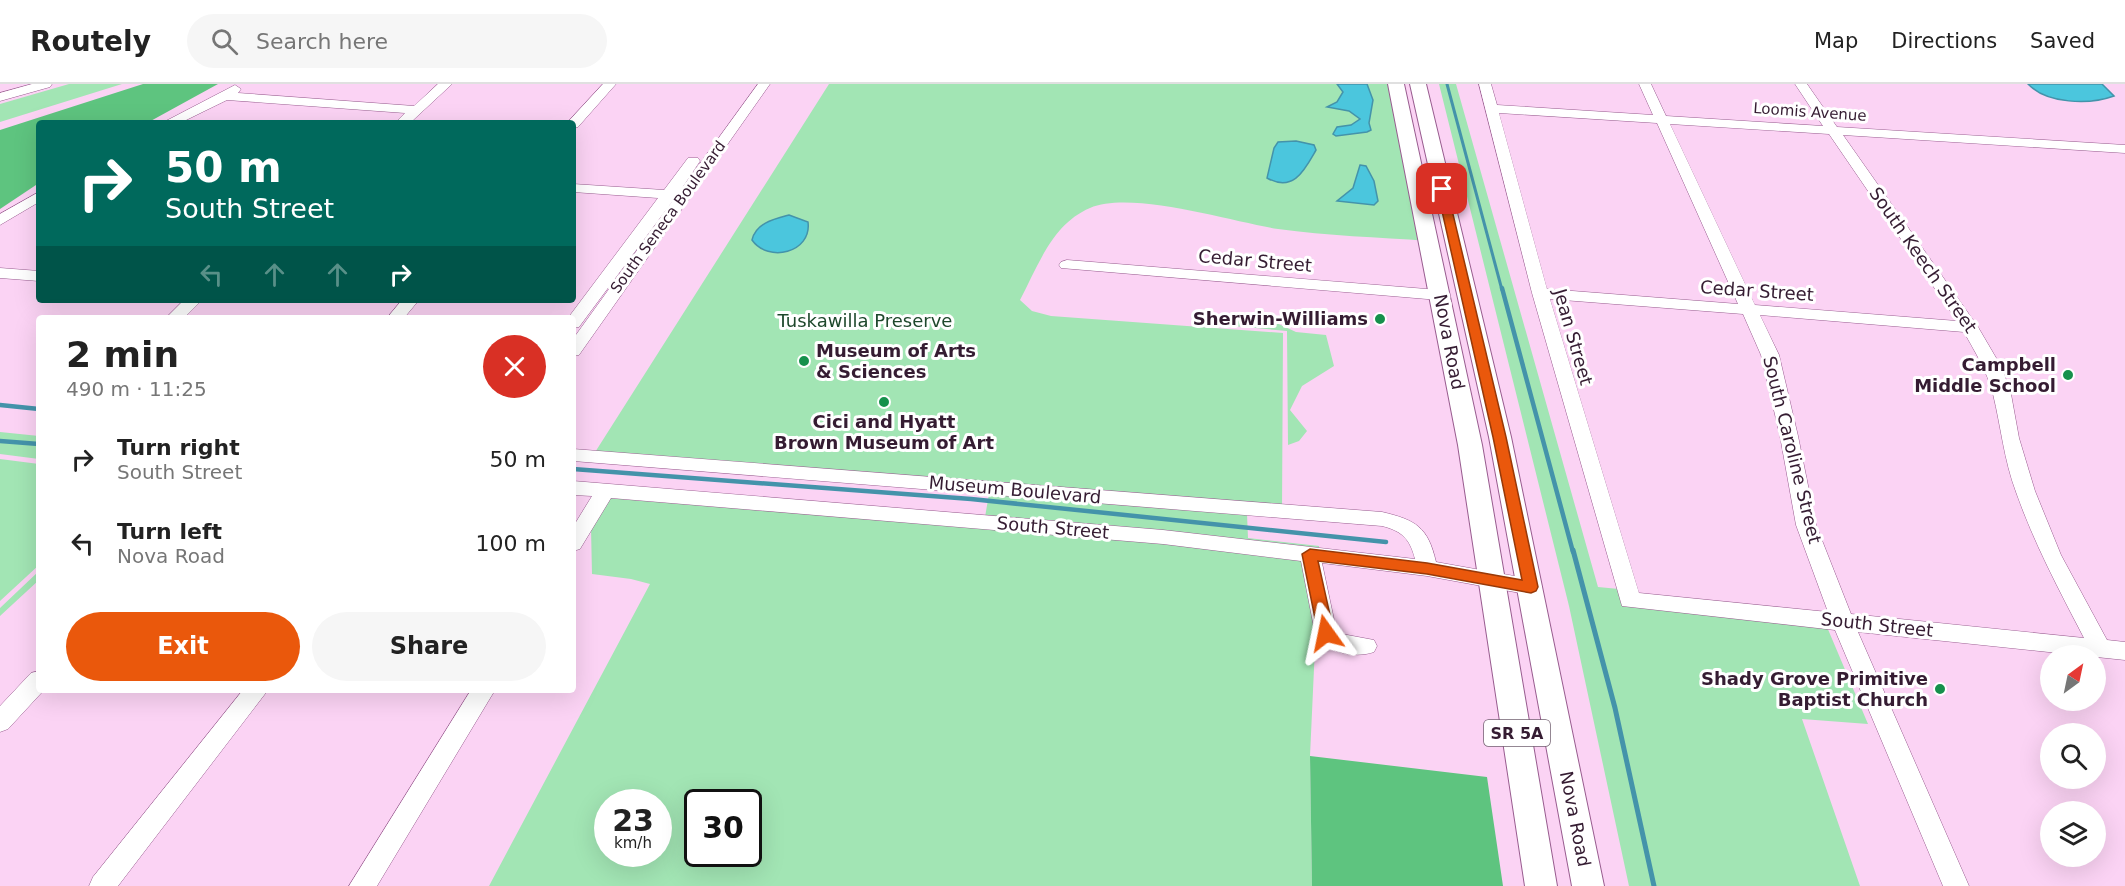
<!DOCTYPE html>
<meta charset="utf-8">
<style>
:root{--surface:#fff;--page:#f6f6f6;--text:#222;--muted:#767676;--line:#e0e0e0;--accent:#ea580c}
body{margin:0;font-family:"DejaVu Sans",sans-serif;background:var(--page);color:var(--text);height:100vh;display:flex;flex-direction:column;font-size:22px;white-space:nowrap}
*{box-sizing:border-box;margin:0}
p{font-size:20px;color:var(--muted)}
.icon{flex:none;width:33px;height:33px;fill:none;stroke:currentColor;stroke-width:2;stroke-linecap:round;stroke-linejoin:round}
.map{position:relative;flex:1;overflow:hidden}
.drawer{position:absolute;left:36px;top:231px;width:540px;height:378px;display:flex;flex-direction:column;background:var(--surface);border-radius:6px;box-shadow:0 6px 24px #0002}
.drawer>*{flex:none}
.banner{position:absolute;left:36px;top:36px;width:540px;height:183px;border-radius:6px;box-shadow:0 6px 24px #0002;background:#00695c;color:#fff;overflow:hidden}
.needle{width:39px;rotate:33deg}
.tools{position:absolute;left:2040px;top:561px;display:grid;gap:12px}
.tools a{display:grid;place-items:center;width:66px;height:66px;border-radius:50%;background:var(--surface);box-shadow:0 6px 24px #0002;font-size:30px}
.speed{position:absolute;left:594px;top:705px;display:flex;gap:12px;font-size:30px;font-weight:700;text-align:center}
.speed>*{display:grid;place-content:center;width:78px;height:78px;border-radius:50%;background:var(--surface);box-shadow:0 6px 24px #0002;line-height:1}
.speed small{font-size:15px;font-weight:400}
.speed .limit{border:3px solid #111;border-radius:9px;background:#fff;color:#111}
.pin{position:absolute;display:grid;place-items:center;width:51px;height:51px;color:#fff;margin:-26px;border-radius:12px;box-shadow:0 3px 9px #0006}
.me{position:absolute;width:66px;margin:-33px;rotate:348deg;stroke-linejoin:round;filter:drop-shadow(0 0 4px #0008)}
.turn{display:flex;align-items:center;gap:21px;height:126px;padding:0 30px;font-size:27px}
.turn .icon{width:78px;height:78px;stroke-width:2.5}
.turn b{display:block;font-size:42px;line-height:51px}
.lanes{display:flex;align-items:center;height:57px;padding:0 30px;background:#0003;justify-content:center;gap:30px;direction:ltr}
.lanes .off{opacity:.35}
.round{display:grid;place-items:center;flex:none;width:63px;height:63px;border-radius:32px;background:var(--page)}
.headline{display:flex;align-items:center;justify-content:space-between;height:102px;padding:0 30px}
h1{font-size:36px;font-weight:600;line-height:45px}
.action{display:flex;gap:12px;margin-top:auto;padding:12px 30px}
.action a{flex:1;height:69px;border-radius:36px;background:var(--accent);color:#fff;font-size:24px;font-weight:600;line-height:69px;text-align:center}
.action a+a{background:var(--page);color:var(--text)}
ul{padding:0;list-style:none}
li{display:flex;align-items:center;gap:18px;height:84px;padding:0 30px}
li div{flex:1}
li b{display:block;font-size:22px}
li em{font-style:normal}
header{display:flex;align-items:center;gap:36px;box-sizing:border-box;height:84px;padding:0 30px;background:var(--surface);border-bottom:2px solid var(--line)}
header strong{font-size:28px}
nav{display:flex;gap:33px;margin-inline-start:auto;font-size:21px}
.search{width:420px;height:54px;background:var(--page);display:flex;align-items:center;gap:15px;box-sizing:border-box;padding:0 21px;border-radius:33px;color:var(--muted);font-size:22px}
.map>svg:first-child{display:block}
.green{fill:#a2e5b4;fill-rule:evenodd}
.forest{fill:#5ec47f}
.water{fill:#4bc6dd;stroke:#4493aa;stroke-width:1.5}
.lines{fill:none;stroke-linecap:round;stroke-linejoin:round}
.stream-far2{stroke:#4493aa;stroke-width:3}
.stream-far1{stroke:#4493aa;stroke-width:4.5}
.stream{stroke:#4493aa;stroke-width:5}
.minor-casing{stroke:#985c8f;stroke-width:1}
.major-casing{stroke:#985c8f;stroke-width:2}
.minor{fill:#fff;fill-rule:evenodd}
.major{fill:#fff;fill-rule:evenodd}
.route{fill:#ea580c;stroke:#983908;stroke-width:1.5}
.poi-dot{fill:#16904c;stroke:#fff;stroke-width:2}
.labels{text-anchor:middle;stroke-width:6;stroke-linejoin:round;paint-order:stroke}
.far-street-label{font-size:15px;fill:#351c32;stroke:#fff}
.shield{fill:#fff;stroke:#726070;stroke-width:1.5}
.shield-label{font-size:16px;font-weight:bold;fill:#351c32}
.street-label{font-size:18px;fill:#351c32;stroke:#fff}
.poi-label{font-size:18px;font-weight:bold;fill:#351c32;stroke:#fff;text-anchor:end}
.park-label{font-size:18px;fill:#1e482c;stroke:#fff}
</style>
<header>
<strong>Routely</strong>
<div class="search"><svg class="icon" aria-label="search" viewBox="0 0 24 24"><circle cx="10" cy="10" r="6"/><path d="M15 15l6 6"/></svg>Search here</div>
<nav><a>Map</a><a>Directions</a><a>Saved</a></nav>
</header>
<div class="map">
<svg width="2125" height="802" viewBox="0 0 2125 802">
<rect width="100%" height="100%" fill="#fbd3f4"/>
<path class="green" d="M69,0h53l-122,38v-18z
M829,0h567l32,157c-50,-4 -101,-5 -150,-12 -46,-7 -146,-39 -188,-21 -38,16 -52,58 -70,92l12,11 19,5 232,17 -1,178 -690,-54z
M1439,0h17l142,503 21,2 5,17 203,21 41,97 -66,-5 58,167h-231l-60,-280z
M1228,232l40,3 28,13 30,3 8,31 -32,20 -12,24 17,21 -8,10 -11,4 -1,-114 -87,-8z
M0,348l39,4v23l-39,-5z
M0,375l39,5v101l-39,36z
M989,410l258,20 1,24 71,8v3l-334,-32z
M609,414l552,45 142,17 13,65 -6,131 2,130h-823l161,-302 -19,-5 -39,-5 -1,-47zM608,718h50v52h-50zM698,718h50v52h-50z
M39,487v9l-39,36v-8z"/>
<path class="forest" d="M143,0h75l-71,39h-108v60l-39,26v-79z
M1310,672l177,21 16,109h-191z"/>
<path class="water" d="M1337,0h30l6,16 -4,23 2,7 -4,2 -31,4 -3,-2 4,-7 14,-2 9,-6 -11,-8 -22,-4 10,-5 6,-10z
M2028,0h74l12,12c-25,9 -67,8 -86,-12z
M1296,57l18,4 2,5c-11,19 -22,43 -49,28l7,-30 4,-6z
M1360,81l6,1 8,15 4,20 -4,4 -37,-4 16,-13z
M789,131l19,7c4,31 -40,41 -56,18 4,-17 22,-21 37,-25z"/>
<g class="lines">
<path class="stream-far2" d="M1447,0l55,206"/>
<path class="stream-far1" d="M1502,204l71,264
M0,321l39,4
M0,357l39,3
M573,385l398,30 415,43"/>
<path class="stream" d="M1573,466l42,158 39,178"/>
<g class="minor-casing">
<path id="minor" d="M32,0h20l-2,3 -50,14v-8z
M438,0h14l-42,39h-15l10,-10 -178,-13 -47,23h-18l73,-38 6,4 -3,4 176,13z
M603,0h13l-38,43 -5,1v-5h-6z
M758,0h12l-191,271 -6,1v-17l101,-140 -95,128 -6,1v-10h-5l90,-120 -85,-6v-8l91,6 24,-32h10l2,3 -20,30z
M1479,0h12l6,21 156,10 -14,-31h12l15,32 157,10 -28,-42h12l30,43 288,18v8l-282,-18 135,192 24,41 9,26 8,44 16,53 26,64 46,85 18,2v18l-267,-28 111,254h-26l-108,-256 -213,-24 -90,-313zM1499,29l158,10 81,181 -191,-15zM1670,40l159,10 128,187 -202,-16zM1550,215l193,15 18,41 19,81 16,89 32,87 -189,-19zM1760,231l204,17c11,20 23,39 29,62 8,33 11,66 23,98 18,51 43,98 68,146l-233,-24 -35,-89 -18,-89 -19,-81z
M39,108v10l-39,23v-11z
M1067,176l372,30 8,5 -8,5 -378,-32 -2,-3 2,-3z
M0,184l39,3v10l-39,-3z
M184,216h18l-18,18h-18z
M402,216h17l-15,18h-17z
M573,365l809,63c34,8 46,15 54,50l95,17 8,2 3,6 -3,6 -8,2 -104,-19 -105,-13 14,66 6,5 32,6 3,6 -3,6c-20,7 -49,0 -59,-19l-14,-72 -138,-17 -552,-46 -31,51 -7,2v-24l19,-31 -19,-1v-14l590,49 252,29c-5,-20 -13,-28 -33,-33l-809,-65z
M39,587v19h5l-36,39 -8,3v-26l31,-33z
M243,606h25l-150,196h-29l4,-9z
M471,606h24l-118,196h-28z"/>
</g>
<g class="major-casing">
<path id="major" d="M1388,0h16l78,361 75,441h-32l-67,-441z
M1410,0h16l85,353 93,449h-32l-83,-449z"/>
</g>
<use href="#minor" class="minor"/>
<use href="#major" class="major"/>
</g>
<path class="route" d="M1439,102l8,3 59,248 32,150 -2,4 -5,2 -104,-19 -109,-13 16,72 -3,5h-11l-2,-5 -16,-79 8,-5 117,14 95,17 -29,-143 -56,-248z"/>
<g class="poi-dot">
<circle cx="1380" cy="235" r="6"/>
<circle cx="804" cy="277" r="6"/>
<circle cx="2068" cy="291" r="6"/>
<circle cx="884" cy="318" r="6"/>
<circle cx="1940" cy="605" r="6"/>
</g>
<g class="labels">
<g class="far-street-label">
<text transform="translate(1810 28) rotate(4)" y="5">Loomis Avenue</text>
<text transform="translate(668 133) rotate(-54)" y="5">South Seneca Boulevard</text>
</g>
<rect class="shield" x="1484" y="636" width="66" height="26" rx="4.5"/>
<g class="shield-label">
<text x="1517" y="655">SR 5A</text>
</g>
<g class="street-label">
<text transform="translate(1923 176) rotate(55)" y="6">South Keech Street</text>
<text transform="translate(1255 177) rotate(5)" y="6">Cedar Street</text>
<text transform="translate(1757 207) rotate(4)" y="6">Cedar Street</text>
<text transform="translate(1573 253) rotate(74)" y="6">Jean Street</text>
<text transform="translate(1449 258) rotate(79)" y="6">Nova Road</text>
<text transform="translate(1792 366) rotate(76)" y="6">South Caroline Street</text>
<text transform="translate(1015 406) rotate(5)" y="6">Museum Boulevard</text>
<text transform="translate(1053 444) rotate(5)" y="6">South Street</text>
<text transform="translate(1877 541) rotate(6)" y="6">South Street</text>
<text transform="translate(1575 735) rotate(79)" y="6">Nova Road</text>
</g>
<g class="poi-label">
<text x="1368" y="241">Sherwin-Williams</text>
<text x="816" y="273" text-anchor="start">Museum of Arts<tspan x="816" dy="21">&amp; Sciences</tspan></text>
<text x="2056" y="287">Campbell<tspan x="2056" dy="21">Middle School</tspan></text>
<text x="884" y="344" text-anchor="middle">Cici and Hyatt<tspan x="884" dy="21">Brown Museum of Art</tspan></text>
<text x="1928" y="601">Shady Grove Primitive<tspan x="1928" dy="21">Baptist Church</tspan></text>
</g>
<g class="park-label">
<text x="865" y="243">Tuskawilla Preserve</text>
</g>
</g>
</svg>
<div class="tools">
<a><svg class="needle" viewBox="-14 -14 28 28"><path d="M0-13l5 13h-10z" fill="#e53935"/><path d="M0 13l5-13h-10z" fill="#767676"/></svg></a>
<a><svg class="icon" aria-label="search" viewBox="0 0 24 24"><circle cx="10" cy="10" r="6"/><path d="M15 15l6 6"/></svg></a>
<a><svg class="icon" aria-label="layers" viewBox="0 0 24 24"><path d="M12 4l9 5-9 5-9-5zM3 14l9 5 9-5"/></svg></a>
</div>
<div class="speed"><div>23<small>km/h</small></div><div class="limit">30</div></div>
<div class="pin" style="left:1442px;top:105px;background:#d93025"><svg class="icon" aria-label="arrive" viewBox="0 0 24 24"><path d="M6 21V4h12l-3 4 3 4H6"/></svg></div>
<svg class="me" style="left:1326px;top:549px" viewBox="-20 -20 40 40"><path d="M0-17L14 15 0 8-14 15z" fill="#ea580c" stroke="#fff" stroke-width="4"/></svg>
<div class="banner">
<div class="turn"><svg class="icon" aria-label="right" viewBox="0 0 24 24"><path d="M7 20v-9h11M14 6l5 5-5 5"/></svg><div><b>50 m</b>South Street</div></div>
<div class="lanes"><svg class="icon off" aria-label="left" viewBox="0 0 24 24"><path d="M17 20v-9H6M10 6l-5 5 5 5"/></svg><svg class="icon off" aria-label="ahead" viewBox="0 0 24 24"><path d="M12 20V5M6 11l6-6 6 6"/></svg><svg class="icon off" aria-label="ahead" viewBox="0 0 24 24"><path d="M12 20V5M6 11l6-6 6 6"/></svg><svg class="icon" aria-label="right" viewBox="0 0 24 24"><path d="M7 20v-9h11M14 6l5 5-5 5"/></svg></div>
</div>
<section class="drawer">
<div class="headline"><div><h1>2 min</h1><p>490 m · 11:25</p></div><a class="round" style="background:#d93025;color:#fff"><svg class="icon" aria-label="close" viewBox="0 0 24 24"><path d="M6 6l12 12M18 6L6 18"/></svg></a></div>
<ul>
<li><svg class="icon" aria-label="right" viewBox="0 0 24 24"><path d="M7 20v-9h11M14 6l5 5-5 5"/></svg><div><b>Turn right</b><p>South Street</p></div><em>50 m</em></li>
<li><svg class="icon" aria-label="left" viewBox="0 0 24 24"><path d="M17 20v-9H6M10 6l-5 5 5 5"/></svg><div><b>Turn left</b><p>Nova Road</p></div><em>100 m</em></li>
</ul>
<div class="action"><a>Exit</a><a>Share</a></div>
</section>
</div>
